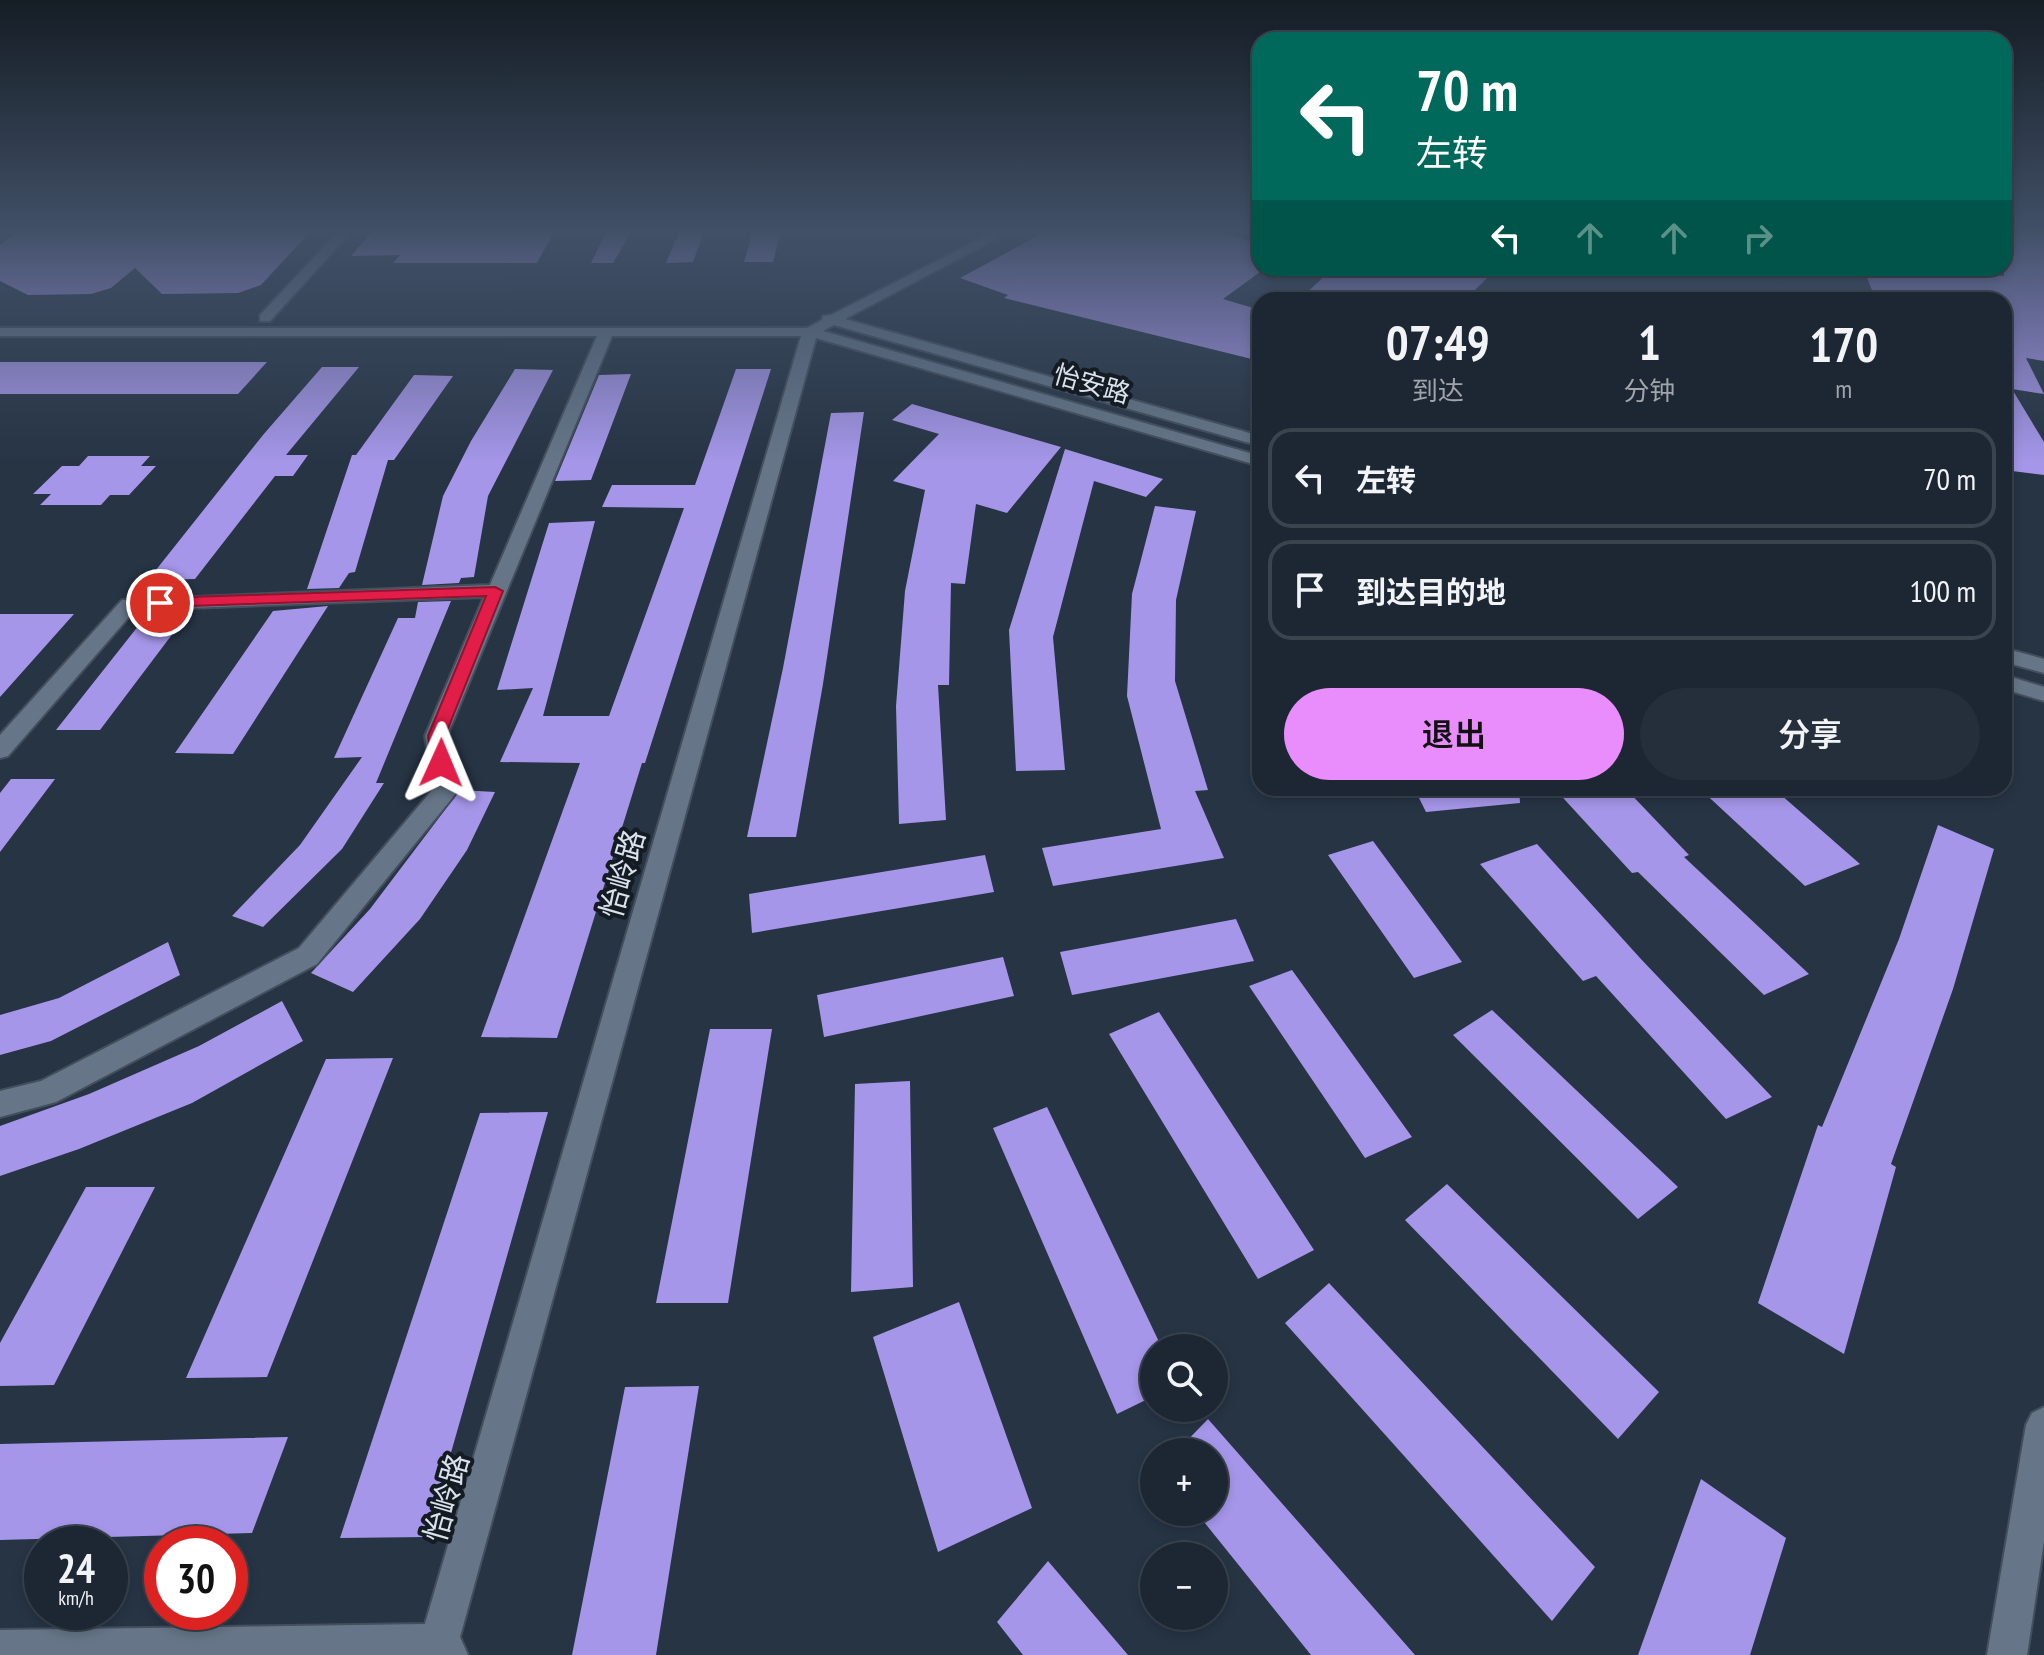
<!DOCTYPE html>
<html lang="zh">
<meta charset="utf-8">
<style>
:root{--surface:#1c2733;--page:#252f3b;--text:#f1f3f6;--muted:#a0a5ac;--line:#3a444e;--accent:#ea8dfc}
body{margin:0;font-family:"PT Sans Narrow","Noto Sans SC",sans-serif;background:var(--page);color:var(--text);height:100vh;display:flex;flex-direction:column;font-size:30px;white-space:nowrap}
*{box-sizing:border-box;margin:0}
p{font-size:26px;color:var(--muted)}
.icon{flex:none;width:44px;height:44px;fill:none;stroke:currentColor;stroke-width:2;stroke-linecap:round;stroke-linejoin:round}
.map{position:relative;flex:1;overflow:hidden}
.sheet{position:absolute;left:1252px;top:292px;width:760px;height:504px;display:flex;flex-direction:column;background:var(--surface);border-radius:24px;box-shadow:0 4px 12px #0003,0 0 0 2px var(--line)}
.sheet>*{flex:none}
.top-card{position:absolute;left:1252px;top:32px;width:760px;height:244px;border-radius:24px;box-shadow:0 4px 12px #0003,0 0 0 2px var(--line);background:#00695c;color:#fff;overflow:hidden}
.tools{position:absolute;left:1140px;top:1334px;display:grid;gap:16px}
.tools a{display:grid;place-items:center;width:88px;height:88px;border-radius:50%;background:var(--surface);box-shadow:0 4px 12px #0003,0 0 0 2px var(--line);font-size:40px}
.speed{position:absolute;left:24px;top:1526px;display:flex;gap:16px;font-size:40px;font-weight:700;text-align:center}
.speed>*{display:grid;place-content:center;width:104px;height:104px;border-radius:50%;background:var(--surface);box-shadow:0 4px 12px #0003,0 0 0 2px var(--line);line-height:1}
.speed small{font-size:20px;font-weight:400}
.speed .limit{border:12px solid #d22;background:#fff;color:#111}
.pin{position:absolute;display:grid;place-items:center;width:68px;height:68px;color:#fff;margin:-34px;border:4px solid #fff;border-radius:50%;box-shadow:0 2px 8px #0007}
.me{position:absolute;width:88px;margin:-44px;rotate:1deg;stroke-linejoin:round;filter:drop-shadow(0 0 6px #0008)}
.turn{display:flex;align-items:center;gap:28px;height:168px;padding:0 32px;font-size:36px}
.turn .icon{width:104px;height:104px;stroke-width:2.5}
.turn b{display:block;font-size:56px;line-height:68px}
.lanes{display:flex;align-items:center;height:76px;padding:0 32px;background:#0003;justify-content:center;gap:40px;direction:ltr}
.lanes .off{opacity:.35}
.eta{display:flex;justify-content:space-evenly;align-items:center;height:136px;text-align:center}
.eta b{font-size:48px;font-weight:600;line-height:56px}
.primary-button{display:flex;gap:16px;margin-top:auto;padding:16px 32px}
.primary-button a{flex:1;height:92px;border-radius:48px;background:var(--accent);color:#111;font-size:32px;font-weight:600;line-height:92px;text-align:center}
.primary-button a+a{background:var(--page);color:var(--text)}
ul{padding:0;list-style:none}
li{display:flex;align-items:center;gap:24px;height:100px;margin:0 16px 12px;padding:0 16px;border:4px solid var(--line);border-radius:24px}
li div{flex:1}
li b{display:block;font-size:30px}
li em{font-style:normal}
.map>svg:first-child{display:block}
.building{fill:#a596e9}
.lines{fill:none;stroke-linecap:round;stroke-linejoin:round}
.minor-casing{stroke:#434f5d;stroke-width:4}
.minor{fill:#667688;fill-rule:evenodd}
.route{fill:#e11d48;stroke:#92132f;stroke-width:2}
.labels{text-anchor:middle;stroke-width:8;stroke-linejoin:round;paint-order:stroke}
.far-street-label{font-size:26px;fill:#dae3ed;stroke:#141b22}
.street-label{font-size:30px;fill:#dae3ed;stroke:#141b22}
</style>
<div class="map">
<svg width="2044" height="1655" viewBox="0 0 2044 1655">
<rect width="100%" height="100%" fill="#263444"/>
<path class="building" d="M18,232h292l-49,53 -23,8 -76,1 -27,-26 -24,20 -20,6 -63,1 -28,-14v-36z
M372,232h182l-17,31h-144l7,-8 -49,1z
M606,232h25l-18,31h-22z
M679,232h25l-11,30 -27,1z
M753,232h28l-8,30h-29z
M1045,232h171l44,12v28l-37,27 37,11v51l-256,-63 4,-3 -48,-17z
M2004,232h40v129l-18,-3 18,36 -32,-5 32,53v33l-40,-5v-154l4,7 1,-23h-133l-13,-32h61l80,8z
M1333,268h122l33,9 -23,23h-166z
M0,362h267l-29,32h-238z
M322,367h37l-73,88h22l-15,21h-18l-80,103 -47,1 115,-145z
M515,369l38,1 -65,126 -14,81 -13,1 -2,5 -37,2 21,-89 28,-55z
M736,369h35l-126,394h-3l-85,275 -76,-1 99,-274 -80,-1 33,-74 -36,2 52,-167 46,-2 -52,195h66l75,-208 -82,-1 10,-22h83z
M631,374l-40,106 -36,1 44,-106z
M414,375l39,1 -59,84h-6l-33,112 -6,1 -10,15 -32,1 45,-134h4z
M912,404l149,43 -54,66 -31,-9 -11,80 -14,-1 -2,102h-11l8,135 -47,4 -3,-118 9,-115 20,-101 -32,-9 46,-47 -47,-14z
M864,412l-41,272 -27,153h-49l36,-169 48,-255z
M1065,449l98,30 -17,18 -52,-16 -41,156 12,133 -49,1 -7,-141z
M88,456h62l-9,10h15l-27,29h-19l-9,10h-61l11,-11h-18l29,-28h17z
M1155,506l41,5 -20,89 -1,81 33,109 -13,1 29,67 -171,28 -11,-38 119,-19 -34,-133 5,-102z
M451,601l-75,182h8l-42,66 -79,78 -31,-11 68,-71 62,-88 -28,1 64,-140h17l3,-16z
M328,606l-95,148 -58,-1 98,-142z
M0,614h74l-74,83z
M180,624l-80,106h-44l83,-105z
M11,779h44l-55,73v-59z
M1414,788h105l1,15 -94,9z
M1554,788h71l64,67 -5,2 125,117 -45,21 -126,-123 -6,1z
M1699,788h74l87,76 -55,22z
M460,790l35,2 -28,58 -47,69 -67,73 -42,-19 59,-64z
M1938,825l56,24 -41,140 -62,175 5,3 -52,187 -86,-51 60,-178 4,2 77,-188z
M1373,841l89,121 -48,16 -86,-123z
M1537,844l103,114 132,139 -46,22 -130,-143 -13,5 -103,-117z
M985,855l9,37 -242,41 -3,-39z
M1236,919l18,42 -182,34 -12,-43z
M168,942l12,33 -129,66 -51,14v-40l59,-17z
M1003,957l11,39 -190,41 -7,-42z
M1292,970l120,167 -47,21 -116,-172z
M282,1001l21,40 -111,62 -113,46 -79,27v-50l89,-32 110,-48z
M1492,1010l186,177 -40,32 -185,-184z
M1159,1012l155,238 -56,29 -149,-245z
M710,1029h62l-44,274h-72z
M393,1058l-126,319 -81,1 140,-319z
M910,1081l3,206 -62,5 4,-208z
M1047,1107l115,241h-8v48l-37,18 -124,-286z
M548,1112l-121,425 -87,1 140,-425z
M1447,1184l212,208 -41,47 -213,-219z
M86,1187h69l-101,198 -54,1v-43z
M1329,1283l266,284 -43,54 -267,-298z
M959,1302l73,206 -94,44 -65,-215z
M699,1386l-43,269h-84l53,-268z
M1208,1419l29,33 178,203h-104l-115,-143h18v-60h-38z
M288,1437l-36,96 -252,7v-96z
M1701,1479l85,59 -36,117h-112z
M1048,1561l80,94h-105l-26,-33z"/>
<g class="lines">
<g class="minor-casing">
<path id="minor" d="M338,232h13l-81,89h-10v-6z
M994,232h15l-164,87 415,117v10l-426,-121 -11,6 437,125v10l-444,-128 -356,1299 8,18h-468v-25l425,-6 376,-1288h-189l-165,400 10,55 -4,6 -136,167 -261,138 -56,15v-26l41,-10 258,-133 134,-159 -8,-53 59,-139 -349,13 -127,146 -8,2v-23l122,-135 368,-15 107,-249h-597v-8h807l15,-8 1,-4 8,-1z
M2004,648l40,11v14l-40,-11z
M2004,675l40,12v14l-40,-12z
M2044,1407v134l-17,114h-40l39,-230 6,-12z"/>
</g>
<use href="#minor" class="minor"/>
</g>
<linearGradient id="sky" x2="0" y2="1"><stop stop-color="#151d25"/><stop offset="0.5" stop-color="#415067"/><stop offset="1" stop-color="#415067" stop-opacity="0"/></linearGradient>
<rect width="2044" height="463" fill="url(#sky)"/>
<path class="route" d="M495,587l8,4 -58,145 4,27 -8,7 -9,-7 -4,-27 58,-140 -326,11 -8,-4 8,-5z"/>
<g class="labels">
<g class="far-street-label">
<text transform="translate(1092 384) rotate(16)" y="9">怡安路</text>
</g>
<g class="street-label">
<text transform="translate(623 874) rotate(-74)" y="10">怡岭路</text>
<text transform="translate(447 1498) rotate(-74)" y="10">怡岭路</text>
</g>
</g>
</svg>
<div class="tools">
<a><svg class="icon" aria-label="search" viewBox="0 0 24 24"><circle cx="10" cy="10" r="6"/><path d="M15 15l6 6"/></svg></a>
<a>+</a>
<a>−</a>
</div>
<div class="speed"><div>24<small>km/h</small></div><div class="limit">30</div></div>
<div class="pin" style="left:160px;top:603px;background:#d93025"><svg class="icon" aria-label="arrive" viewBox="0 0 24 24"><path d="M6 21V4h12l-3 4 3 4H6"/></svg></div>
<svg class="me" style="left:441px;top:763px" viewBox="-20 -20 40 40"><path d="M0-17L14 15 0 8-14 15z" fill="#e11d48" stroke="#fff" stroke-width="4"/></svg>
<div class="top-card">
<div class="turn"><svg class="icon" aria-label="left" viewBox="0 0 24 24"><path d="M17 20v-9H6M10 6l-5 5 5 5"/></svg><div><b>70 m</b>左转</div></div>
<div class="lanes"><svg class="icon" aria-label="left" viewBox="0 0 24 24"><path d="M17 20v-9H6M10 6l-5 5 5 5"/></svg><svg class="icon off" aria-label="ahead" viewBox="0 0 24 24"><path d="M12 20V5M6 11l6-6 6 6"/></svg><svg class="icon off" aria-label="ahead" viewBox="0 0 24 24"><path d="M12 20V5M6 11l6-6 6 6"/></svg><svg class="icon off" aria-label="right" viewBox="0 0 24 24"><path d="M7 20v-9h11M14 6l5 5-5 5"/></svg></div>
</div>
<section class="sheet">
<div class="eta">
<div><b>07:49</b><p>到达</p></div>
<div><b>1</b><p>分钟</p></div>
<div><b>170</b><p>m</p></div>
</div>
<ul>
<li><svg class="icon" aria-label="left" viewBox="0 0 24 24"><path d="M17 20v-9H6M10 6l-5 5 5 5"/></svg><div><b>左转</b></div><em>70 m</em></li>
<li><svg class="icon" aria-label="arrive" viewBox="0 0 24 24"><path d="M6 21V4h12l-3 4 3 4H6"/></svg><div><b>到达目的地</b></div><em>100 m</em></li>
</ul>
<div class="primary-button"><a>退出</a><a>分享</a></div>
</section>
</div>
